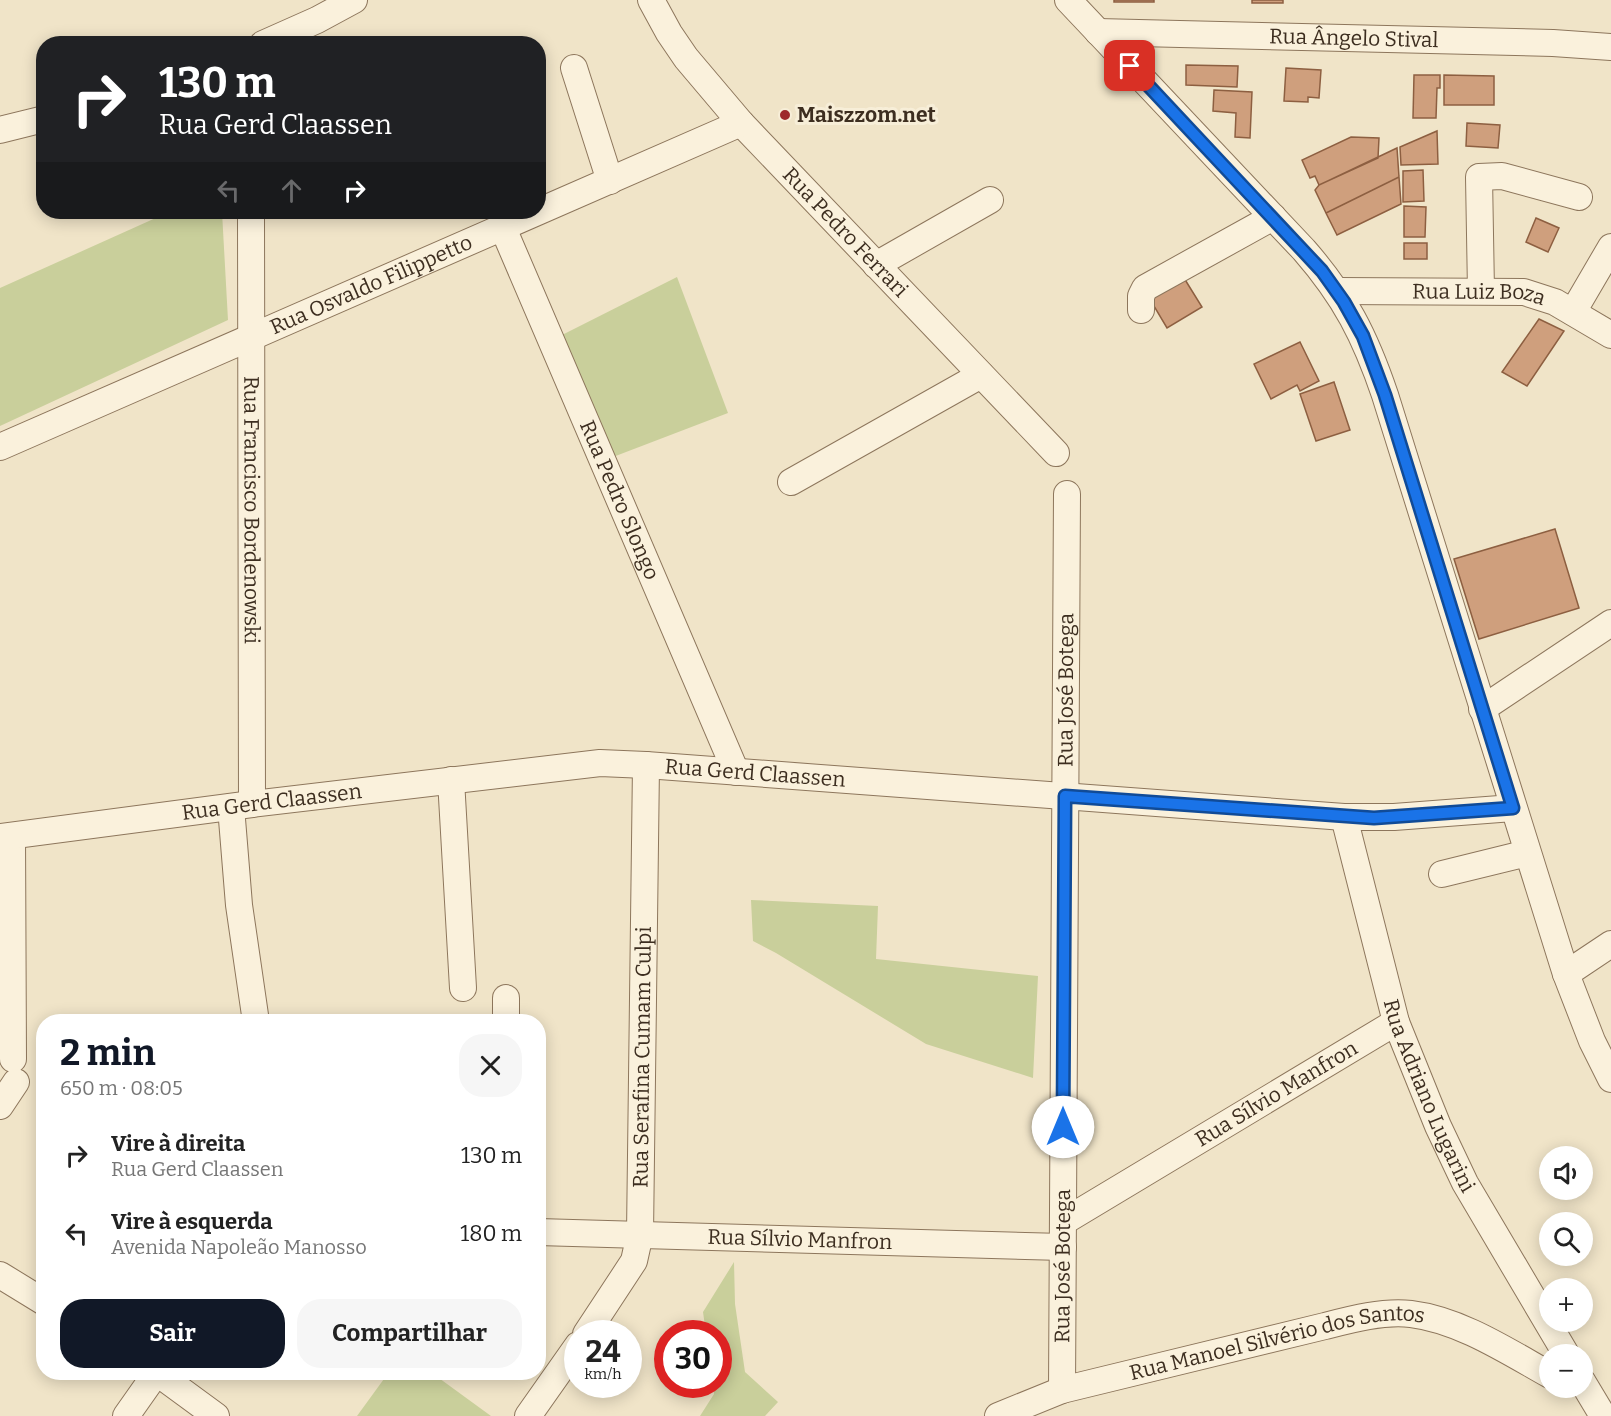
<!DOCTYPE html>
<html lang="pt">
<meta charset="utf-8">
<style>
:root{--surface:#fff;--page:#f6f6f6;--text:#222;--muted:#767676;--accent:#111827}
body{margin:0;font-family:Bitter,serif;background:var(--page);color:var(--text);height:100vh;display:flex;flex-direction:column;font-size:22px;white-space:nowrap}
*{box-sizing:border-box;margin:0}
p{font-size:20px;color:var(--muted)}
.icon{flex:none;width:33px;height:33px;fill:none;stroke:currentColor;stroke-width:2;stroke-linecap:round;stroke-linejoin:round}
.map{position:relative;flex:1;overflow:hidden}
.details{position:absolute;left:36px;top:1014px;width:510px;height:366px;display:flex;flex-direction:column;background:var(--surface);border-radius:24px;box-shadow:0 3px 15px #0003}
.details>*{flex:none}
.top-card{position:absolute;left:36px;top:36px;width:510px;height:183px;border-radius:24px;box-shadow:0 3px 15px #0003;background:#202124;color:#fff;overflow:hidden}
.controls{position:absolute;left:1539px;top:1146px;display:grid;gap:12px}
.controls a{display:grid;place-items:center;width:54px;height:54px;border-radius:50%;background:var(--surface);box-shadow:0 3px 15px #0003;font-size:30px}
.speed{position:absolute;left:564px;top:1320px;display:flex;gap:12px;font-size:30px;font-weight:700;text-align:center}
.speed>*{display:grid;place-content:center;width:78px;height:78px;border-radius:50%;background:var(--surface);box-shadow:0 3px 15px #0003;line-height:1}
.speed small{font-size:15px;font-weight:400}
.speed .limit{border:9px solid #d22;background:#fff;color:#111}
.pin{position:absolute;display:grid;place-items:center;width:51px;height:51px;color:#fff;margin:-26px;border-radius:12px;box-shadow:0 3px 9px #0006}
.me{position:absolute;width:66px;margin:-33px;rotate:0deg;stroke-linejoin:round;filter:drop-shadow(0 0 4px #0008)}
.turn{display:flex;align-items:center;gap:21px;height:126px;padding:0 24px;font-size:27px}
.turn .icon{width:78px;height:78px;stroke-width:2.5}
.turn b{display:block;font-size:42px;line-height:51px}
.lanes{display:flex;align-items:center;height:57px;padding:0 24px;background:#0003;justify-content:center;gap:30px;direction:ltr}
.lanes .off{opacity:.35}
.round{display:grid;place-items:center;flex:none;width:63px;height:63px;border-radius:24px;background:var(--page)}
.summary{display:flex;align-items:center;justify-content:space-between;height:102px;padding:0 24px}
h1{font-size:36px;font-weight:700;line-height:45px;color:var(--accent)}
.button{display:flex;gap:12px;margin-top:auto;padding:12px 24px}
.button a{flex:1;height:69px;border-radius:24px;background:var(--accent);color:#fff;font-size:24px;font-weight:700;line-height:69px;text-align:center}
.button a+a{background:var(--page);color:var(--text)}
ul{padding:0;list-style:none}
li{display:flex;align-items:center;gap:18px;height:78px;padding:0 24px}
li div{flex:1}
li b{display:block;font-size:22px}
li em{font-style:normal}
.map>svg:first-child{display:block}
.green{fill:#c9cf9b}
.building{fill:#cf9f7d;stroke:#8d5f41;stroke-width:1.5}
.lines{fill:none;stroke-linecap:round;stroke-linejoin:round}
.minor-casing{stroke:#8d765c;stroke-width:28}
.minor{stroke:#faf1dc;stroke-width:26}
.route-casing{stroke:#114b97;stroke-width:15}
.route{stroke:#1a73e8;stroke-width:10}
.poi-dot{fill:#9e2a2b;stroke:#f7eed8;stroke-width:2}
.labels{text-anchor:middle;stroke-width:6;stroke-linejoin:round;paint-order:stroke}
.street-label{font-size:21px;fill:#3d2e20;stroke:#f7eed8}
.poi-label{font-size:21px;font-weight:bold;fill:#3d2e20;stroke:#f7eed8;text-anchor:start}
</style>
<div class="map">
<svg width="1611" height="1416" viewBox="0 0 1611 1416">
<rect width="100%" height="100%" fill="#f0e4c8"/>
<path class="green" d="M169,212h53l6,108 -228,106v-138z
M677,277l51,136 -115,44 -51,-122z
M751,900l127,6 -2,53 162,17 -5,102 -107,-34 -150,-91 -23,-12z
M734,1262l1,42 10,68 33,30 -13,14h-65l14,-22 -1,-9 5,-1v-50l-12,-1 -3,-21z
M389,1372l43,1 59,43h-134z"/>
<path class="building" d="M1114,0h40v2h-40z
M1252,0h31v3h-31z
M1186,65l52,1 -1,21 -51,-2z
M1286,68l35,2 -2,28 -11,-1v5l-24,-1z
M1414,75h26v13h-3l-1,30h-23z
M1444,75l50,1v29h-50z
M1214,90l38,2 -2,46 -15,-1 1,-24 -23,-2z
M1467,123l33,2 -2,23 -32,-2z
M1437,131l1,33 -37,1 -1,-18z
M1351,137l28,1 -1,20 -59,27 -4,-9 -5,2 -8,-18z
M1397,148l2,29 -73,36 -11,-23 4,-5z
M1423,170l1,31 -21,1v-31z
M1399,177l2,27 -64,31 -11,-22z
M1404,206l22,1 -1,30h-21z
M1536,218l23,10 -11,24 -22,-10z
M1404,243h23v16h-23z
M1184,278l18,29 -35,21 -22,-37z
M1539,319l25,12 -37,55 -25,-14z
M1300,342l19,39 -19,10 -3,-6 -26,14 -17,-35z
M1334,382l16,48 -34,11 -16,-47z
M1555,529l24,79 -100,31 -25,-80z"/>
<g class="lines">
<g class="minor-casing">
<g id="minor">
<path id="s1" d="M651,0l18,33 17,25 55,65 315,330"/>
<path d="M1068,0l236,250c41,47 61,86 81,145l181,579 26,67 19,38"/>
<path id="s2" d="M1098,32l455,11 58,4"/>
<path d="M263,44l54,-24 37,-20"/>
<path d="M574,68l36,113"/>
<path d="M0,130l44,-11"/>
<path id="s3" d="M251,214l1,590"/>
<path id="s4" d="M503,228l233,544"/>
<path d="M876,265l114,-65"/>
<path id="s5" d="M1337,291l187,1 31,10 56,33"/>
<path d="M1481,291l-2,-114 23,-1 77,21"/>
<path d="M1141,310v-14l4,-8 128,-71"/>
<path d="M1573,312l38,-65"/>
<path id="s6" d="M0,447l741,-324"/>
<path d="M791,482l190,-107"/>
<path d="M1482,709l129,-86"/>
<path d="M451,780l12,208"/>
<path d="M231,807l8,98 17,117"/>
<path id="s7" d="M1344,817l52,205 42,104 27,57 101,171"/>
<path d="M12,836l1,223"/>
<path id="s8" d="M0,837l252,-33 348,-41 46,2 698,52h50l119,-9"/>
<path d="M1442,874l85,-21"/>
<path d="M1566,974l45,-30"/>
<path d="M506,1022v-24"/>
<path d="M0,1106l16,-24"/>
<path id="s9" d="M1063,1222l333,-200"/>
<path id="s10" d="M538,1232l525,15"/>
<path d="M0,1275l44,27"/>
<path id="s11" d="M586,1334l48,-73 6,-27 6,-469"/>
<path d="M156,1372l60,44"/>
<path d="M1582,1381l21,35"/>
<path id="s12" d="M1062,1390l5,-896"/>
<path d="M126,1416l31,-44"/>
<path d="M528,1416l50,-71"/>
<path id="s13" d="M998,1416l64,-26 263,-64c27,-7 57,-15 86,-12 49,6 96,37 139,61"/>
</g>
</g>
<use href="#minor" class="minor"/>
</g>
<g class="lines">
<g class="route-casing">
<path id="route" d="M1063,1127l2,-331 309,22 139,-10 -128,-413 -22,-59 -19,-34 -22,-31 -192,-205"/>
</g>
<use href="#route" class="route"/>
</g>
<circle class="poi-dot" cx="785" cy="115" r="6"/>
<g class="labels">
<g class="street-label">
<text dy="7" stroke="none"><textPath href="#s2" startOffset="256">Rua Ângelo Stival</textPath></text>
<text dy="7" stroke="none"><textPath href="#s1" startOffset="304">Rua Pedro Ferrari</textPath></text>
<text dy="7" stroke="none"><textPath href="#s6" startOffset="405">Rua Osvaldo Filippetto</textPath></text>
<text dy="7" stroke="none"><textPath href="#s5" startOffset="142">Rua Luiz Boza</textPath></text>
<text dy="7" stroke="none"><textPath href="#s4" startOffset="296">Rua Pedro Slongo</textPath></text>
<text dy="7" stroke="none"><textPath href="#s3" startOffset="296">Rua Francisco Bordenowski</textPath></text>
<text dy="7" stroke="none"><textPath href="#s12" startOffset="700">Rua José Botega</textPath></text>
<text dy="7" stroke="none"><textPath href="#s8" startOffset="760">Rua Gerd Claassen</textPath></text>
<text dy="7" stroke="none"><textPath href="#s8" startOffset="274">Rua Gerd Claassen</textPath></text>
<text dy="7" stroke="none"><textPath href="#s11" startOffset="292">Rua Serafina Cumam Culpi</textPath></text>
<text dy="7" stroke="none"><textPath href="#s9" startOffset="249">Rua Sílvio Manfron</textPath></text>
<text dy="7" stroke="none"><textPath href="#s7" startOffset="292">Rua Adriano Lugarini</textPath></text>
<text dy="7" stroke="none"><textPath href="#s10" startOffset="262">Rua Sílvio Manfron</textPath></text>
<text dy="7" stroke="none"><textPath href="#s12" startOffset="124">Rua José Botega</textPath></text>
<text dy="7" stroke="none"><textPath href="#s13" startOffset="290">Rua Manoel Silvério dos Santos</textPath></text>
</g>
<g class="poi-label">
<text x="797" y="122">Maiszzom.net</text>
</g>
</g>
</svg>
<div class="controls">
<a><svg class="icon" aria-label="sound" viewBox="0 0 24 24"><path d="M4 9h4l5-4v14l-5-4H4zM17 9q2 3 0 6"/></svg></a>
<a><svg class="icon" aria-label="search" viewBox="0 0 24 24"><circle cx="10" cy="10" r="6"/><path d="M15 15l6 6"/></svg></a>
<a>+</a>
<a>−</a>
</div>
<div class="speed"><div>24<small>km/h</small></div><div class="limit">30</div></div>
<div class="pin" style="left:1130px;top:66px;background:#d93025"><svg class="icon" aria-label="arrive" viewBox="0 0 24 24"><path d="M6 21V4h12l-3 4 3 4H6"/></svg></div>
<svg class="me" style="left:1063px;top:1127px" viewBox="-20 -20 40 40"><circle r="19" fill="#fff"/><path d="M0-13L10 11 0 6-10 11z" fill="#1a73e8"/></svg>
<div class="top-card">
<div class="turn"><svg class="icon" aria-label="right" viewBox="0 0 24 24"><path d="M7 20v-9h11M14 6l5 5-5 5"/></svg><div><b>130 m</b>Rua Gerd Claassen</div></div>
<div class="lanes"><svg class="icon off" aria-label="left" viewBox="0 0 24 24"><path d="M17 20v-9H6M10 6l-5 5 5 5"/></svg><svg class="icon off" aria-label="ahead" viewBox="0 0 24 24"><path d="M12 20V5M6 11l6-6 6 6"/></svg><svg class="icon" aria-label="right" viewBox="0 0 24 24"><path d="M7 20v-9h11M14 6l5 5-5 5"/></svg></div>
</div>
<section class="details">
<div class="summary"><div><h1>2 min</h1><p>650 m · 08:05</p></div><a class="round"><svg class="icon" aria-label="close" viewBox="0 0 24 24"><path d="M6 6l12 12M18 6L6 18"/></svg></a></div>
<ul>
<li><svg class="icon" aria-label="right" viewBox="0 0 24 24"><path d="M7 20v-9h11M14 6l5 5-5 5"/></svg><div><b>Vire à direita</b><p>Rua Gerd Claassen</p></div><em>130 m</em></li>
<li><svg class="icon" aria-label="left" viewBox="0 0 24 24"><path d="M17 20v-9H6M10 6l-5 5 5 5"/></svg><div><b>Vire à esquerda</b><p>Avenida Napoleão Manosso</p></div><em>180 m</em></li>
</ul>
<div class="button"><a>Sair</a><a>Compartilhar</a></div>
</section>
</div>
